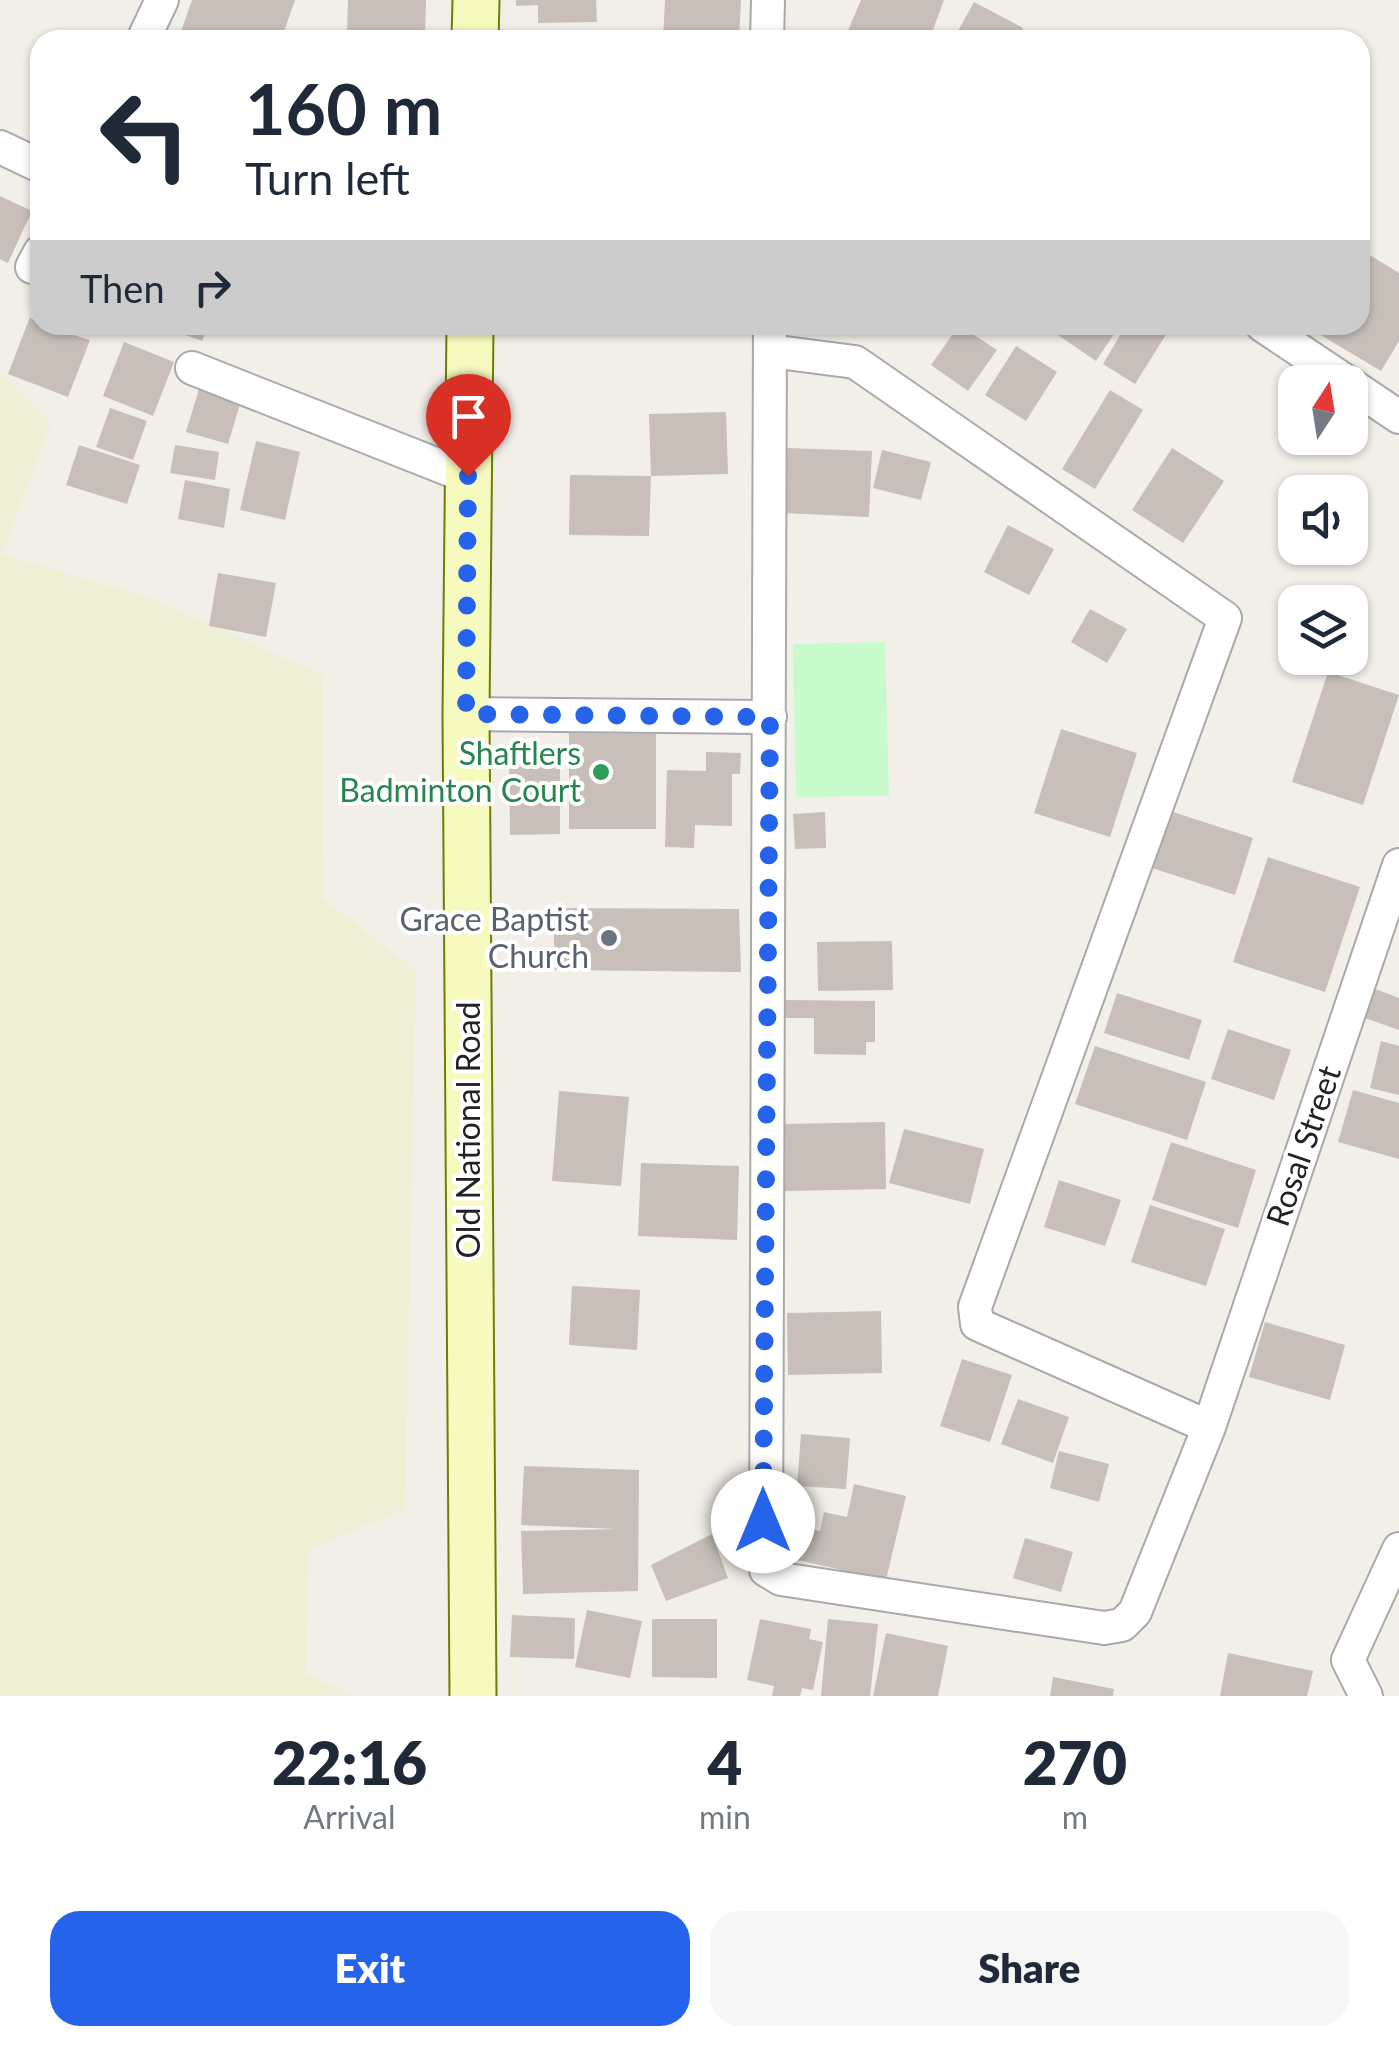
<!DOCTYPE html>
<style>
:root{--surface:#fff;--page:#f6f6f7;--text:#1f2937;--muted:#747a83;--accent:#2563eb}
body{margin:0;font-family:Lato,sans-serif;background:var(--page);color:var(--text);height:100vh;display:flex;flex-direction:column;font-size:38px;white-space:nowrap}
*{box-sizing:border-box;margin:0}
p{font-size:32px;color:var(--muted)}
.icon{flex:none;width:55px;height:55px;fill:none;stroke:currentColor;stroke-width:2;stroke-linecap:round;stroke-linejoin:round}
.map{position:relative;height:1696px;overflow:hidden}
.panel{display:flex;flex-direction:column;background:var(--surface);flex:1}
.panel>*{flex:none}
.guide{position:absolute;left:30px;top:30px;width:1340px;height:305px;border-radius:30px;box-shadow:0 2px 8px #0004;background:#fff;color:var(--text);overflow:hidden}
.needle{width:65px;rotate:12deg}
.buttons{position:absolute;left:1278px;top:365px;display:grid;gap:20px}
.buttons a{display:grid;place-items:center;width:90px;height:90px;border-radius:20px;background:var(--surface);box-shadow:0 2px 8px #0004;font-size:50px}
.pin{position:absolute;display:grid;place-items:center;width:85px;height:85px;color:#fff;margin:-102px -42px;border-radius:50% 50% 50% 0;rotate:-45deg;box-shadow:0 0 10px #0007}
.pin .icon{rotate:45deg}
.me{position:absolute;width:110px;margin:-55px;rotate:0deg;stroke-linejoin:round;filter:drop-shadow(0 0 8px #0008)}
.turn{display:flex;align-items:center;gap:35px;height:210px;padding:0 50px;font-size:45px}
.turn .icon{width:130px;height:130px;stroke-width:2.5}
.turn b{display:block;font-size:70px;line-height:85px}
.then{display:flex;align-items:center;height:95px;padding:0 50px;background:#0003;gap:20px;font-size:38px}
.eta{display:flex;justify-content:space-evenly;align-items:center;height:170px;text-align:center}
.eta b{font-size:60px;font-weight:800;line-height:70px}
.action{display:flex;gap:20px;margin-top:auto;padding:20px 50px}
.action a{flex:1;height:115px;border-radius:30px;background:var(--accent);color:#fff;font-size:40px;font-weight:800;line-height:115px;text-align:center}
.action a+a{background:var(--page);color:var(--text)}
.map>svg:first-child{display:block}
.farmland{fill:#eef0d5}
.park{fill:#c8facc}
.building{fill:#c7bfb8}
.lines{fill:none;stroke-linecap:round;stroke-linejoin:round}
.minor-casing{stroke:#a9a9a9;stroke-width:36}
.secondary-casing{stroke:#707d05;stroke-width:49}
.minor{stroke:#fff;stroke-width:32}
.secondary{stroke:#f7fabf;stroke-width:45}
.route{stroke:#2563eb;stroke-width:18;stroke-dasharray:0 32.4}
.leisure-dot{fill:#2e9e5b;stroke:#fff;stroke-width:4}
.worship-dot{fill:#6b7280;stroke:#fff;stroke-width:4}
.labels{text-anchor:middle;stroke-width:8;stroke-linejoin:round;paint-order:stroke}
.leisure-label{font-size:32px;fill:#27864d;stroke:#fff;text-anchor:end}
.worship-label{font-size:32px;fill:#5b616d;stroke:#fff;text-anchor:end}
.street-label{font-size:32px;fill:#222;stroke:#fff}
</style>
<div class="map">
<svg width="1399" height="1696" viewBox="0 0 1399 1696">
<rect width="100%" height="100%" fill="#f2efe9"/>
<path class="farmland" d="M0,372l51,52 -49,130 147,44 173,76 1,225 93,71 -11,539 -97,41 -2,124 50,22h-356z"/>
<path class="park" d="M885,642l4,154 -93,1 -3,-153z"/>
<path class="building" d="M192,0h103l-14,40h-103z
M348,0h78l-1,33 -78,-1z
M516,0h80l1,22 -59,1v-18l-22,1z
M665,0h76l-2,40h-76z
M861,0h83l-15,40h-85z
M974,2l49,26 -6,12h-64z
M0,196l32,15 -24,52 -8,-4z
M1368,254l31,19v68l-18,30 -62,-37 6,-9h35v-58z
M30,317l10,8 50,15 -22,57 -60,-23z
M157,325h51l-6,16z
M959,325l38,25 -29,41 -37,-26z
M1061,325h59l-24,36 -41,-28z
M1126,325h46l-37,59 -32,-20z
M124,342l50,20 -21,54 -50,-20z
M1016,346l41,26 -31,49 -41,-26z
M199,389l42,12 -13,43 -42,-12z
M1110,390l33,20 -48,79 -33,-20z
M110,408l37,13 -14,39 -37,-13z
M726,412l2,62 -77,2 -2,-62z
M256,441l44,11 -15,68 -45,-10z
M79,445l61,20 -13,39 -61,-19z
M175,445l44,7 -4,28 -45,-7z
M787,448l85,3 -3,66 -85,-4z
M1172,448l52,33 -41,62 -51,-33z
M882,450l49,12 -10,38 -48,-12z
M570,475l81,1 -2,60 -80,-1z
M185,480l45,9 -6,39 -46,-9z
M1008,525l46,24 -25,46 -45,-23z
M218,573l58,10 -10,54 -57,-11z
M1090,609l37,20 -20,34 -36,-21z
M1328,672l71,23 -36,110 -71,-23z
M1061,729l76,24 -27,84 -76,-24z
M569,733l87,1v95h-87z
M560,752v82l-50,1 -1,-82z
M706,752l35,1 -1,21h-8v52l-37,-1 -1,23 -29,-1 2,-77 39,1z
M1167,810l86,28 -18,57 -86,-28z
M825,812l1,36 -31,1 -2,-35z
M1268,857l92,30 -35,105 -92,-30z
M553,908l186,1 2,63 -186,-2z
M892,941l1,49 -75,1 -1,-49z
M1370,987l29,11v32l-40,-14z
M1117,993l85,27 -13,40 -85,-27z
M785,1000l90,1v41h-9v13l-52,-1v-36h-29z
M1228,1029l63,21 -17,50 -63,-21z
M1381,1041l18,5v49l-29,-7z
M1095,1046l111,36 -19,58 -112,-36z
M1353,1090l46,13v56l-61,-17z
M559,1091l70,6 -8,89 -69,-5z
M885,1122l1,67 -102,2 -1,-67z
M904,1129l80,20 -14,55 -81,-21z
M1171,1142l85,28 -18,58 -86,-28z
M641,1163l98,3 -2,74 -99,-4z
M1059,1180l62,20 -16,46 -61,-19z
M1150,1205l75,24 -19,57 -75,-24z
M572,1286l68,4 -3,60 -68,-5z
M881,1311l1,62 -94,2 -1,-62z
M1265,1322l80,23 -15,55 -81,-23z
M962,1359l50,16 -22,67 -50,-16z
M1018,1399l51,18 -16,46 -52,-19z
M801,1434l49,4 -4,51 -49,-3z
M1059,1451l50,13 -10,38 -49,-14z
M524,1466l115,4 -1,121 -115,3 -2,-63 97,-2 -97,-4z
M854,1484l52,12 -20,84 -93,-21 8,-32 19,4 4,-19 23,5z
M712,1534l16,44 -62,23 -15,-36z
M1025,1538l48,14 -12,40 -48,-14z
M587,1610l55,11 -12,57 -55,-11z
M512,1615l63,3 -1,41 -64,-2z
M652,1619h65v59l-65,-1z
M760,1619l51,10 -2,10 14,3 -10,48 -11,-2 -2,8h-28l2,-10 -27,-6z
M828,1619l50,5 -8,72h-49z
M886,1633l62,13 -10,50h-65z
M1228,1653l85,18 -6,25h-87z
M1053,1677l61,12 -1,7h-63z"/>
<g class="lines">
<g class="minor-casing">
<path id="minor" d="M143,40l19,-40
M767,40l1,-40
M0,147l40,19
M32,267l8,-15
M770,325l-4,1245 15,9 323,49 18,-3 13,-13 74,-185 190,-562
M1262,325l85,57
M770,351l85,11 370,256 -250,689 2,17 232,103
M192,368l276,109
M1350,384l49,33
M466,714l304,3
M1366,1696l-18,-36 51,-111"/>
</g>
<g class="secondary-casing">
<path id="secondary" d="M475,40l1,-40
M470,325l-4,389 7,982"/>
</g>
<use href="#minor" class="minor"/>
<use href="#secondary" class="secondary"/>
</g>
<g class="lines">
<path class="route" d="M468,476l-2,238 304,3 -7,804"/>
</g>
<circle class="leisure-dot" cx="601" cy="772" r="10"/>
<circle class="worship-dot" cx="609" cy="938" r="10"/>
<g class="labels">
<g class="leisure-label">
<text x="581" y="765">Shaftlers<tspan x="581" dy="37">Badminton Court</tspan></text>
</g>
<g class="worship-label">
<text x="589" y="931">Grace Baptist<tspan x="589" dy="37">Church</tspan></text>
</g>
<g class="street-label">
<text transform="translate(469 1130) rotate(-90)" y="11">Old National Road</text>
<text transform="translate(1304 1146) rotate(-71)" y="11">Rosal Street</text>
</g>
</g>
</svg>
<div class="buttons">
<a><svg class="needle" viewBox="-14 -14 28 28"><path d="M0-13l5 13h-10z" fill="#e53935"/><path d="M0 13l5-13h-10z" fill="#747a83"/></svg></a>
<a><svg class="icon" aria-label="sound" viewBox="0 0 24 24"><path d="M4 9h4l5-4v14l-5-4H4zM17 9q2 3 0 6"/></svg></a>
<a><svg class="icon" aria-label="layers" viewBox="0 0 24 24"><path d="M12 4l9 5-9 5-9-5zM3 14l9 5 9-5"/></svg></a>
</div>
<div class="pin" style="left:468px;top:476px;background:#d93025"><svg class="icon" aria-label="arrive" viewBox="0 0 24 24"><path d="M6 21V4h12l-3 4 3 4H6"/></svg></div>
<svg class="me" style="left:763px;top:1521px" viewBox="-20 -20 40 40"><circle r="19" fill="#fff"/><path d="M0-13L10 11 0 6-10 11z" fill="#2563eb"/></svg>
<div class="guide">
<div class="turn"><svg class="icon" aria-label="left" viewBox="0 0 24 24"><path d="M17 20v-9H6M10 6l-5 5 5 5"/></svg><div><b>160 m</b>Turn left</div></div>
<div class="then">Then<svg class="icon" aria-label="right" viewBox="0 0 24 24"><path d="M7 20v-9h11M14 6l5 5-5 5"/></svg></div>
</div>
</div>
<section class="panel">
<div class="eta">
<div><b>22:16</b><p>Arrival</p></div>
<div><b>4</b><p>min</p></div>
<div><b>270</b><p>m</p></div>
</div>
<div class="action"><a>Exit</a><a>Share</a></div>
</section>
